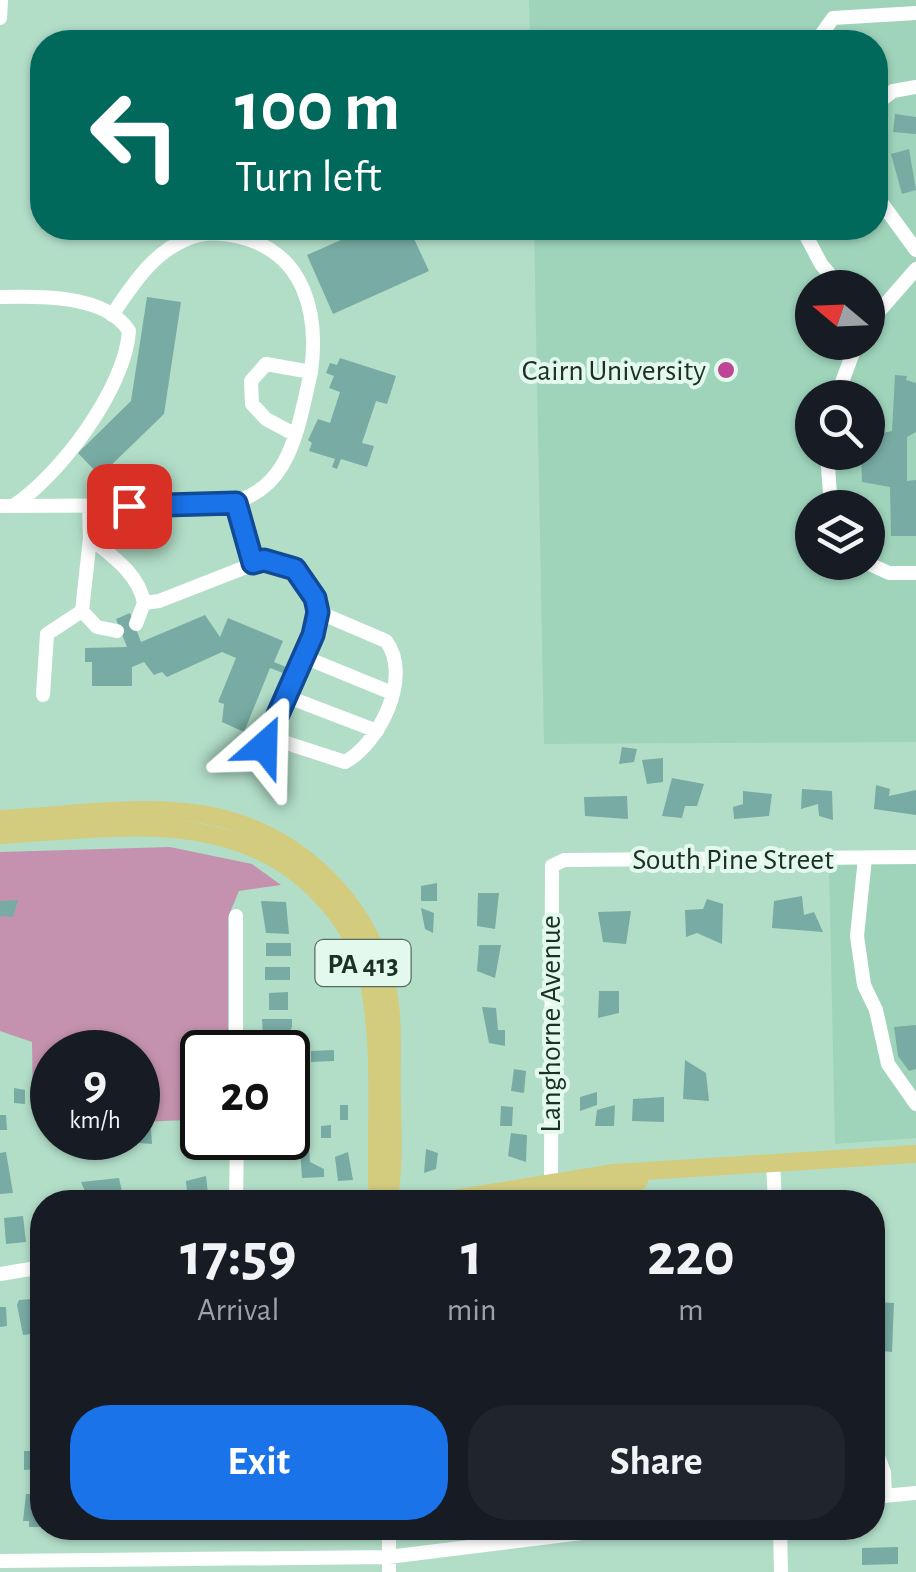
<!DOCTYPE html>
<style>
:root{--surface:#171b24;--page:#20242c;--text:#f1f3f6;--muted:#9ea1a6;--accent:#1a73e8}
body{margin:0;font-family:"Alegreya Sans",sans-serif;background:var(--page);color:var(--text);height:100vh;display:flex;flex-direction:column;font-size:38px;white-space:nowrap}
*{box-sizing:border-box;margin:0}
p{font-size:32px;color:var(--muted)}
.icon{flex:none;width:55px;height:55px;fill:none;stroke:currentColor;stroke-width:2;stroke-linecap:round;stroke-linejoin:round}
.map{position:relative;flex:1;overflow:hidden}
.side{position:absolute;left:30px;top:1190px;width:855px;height:350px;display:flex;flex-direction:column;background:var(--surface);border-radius:40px;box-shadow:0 2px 8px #0004}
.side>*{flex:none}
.banner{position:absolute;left:30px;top:30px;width:858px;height:210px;border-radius:40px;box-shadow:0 2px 8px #0004;background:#00695c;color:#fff;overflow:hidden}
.needle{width:65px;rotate:289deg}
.tools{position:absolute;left:795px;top:270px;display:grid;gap:20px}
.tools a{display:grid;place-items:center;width:90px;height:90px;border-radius:50%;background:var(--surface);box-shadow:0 2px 8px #0004;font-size:50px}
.speed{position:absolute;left:30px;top:1030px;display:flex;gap:20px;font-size:50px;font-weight:700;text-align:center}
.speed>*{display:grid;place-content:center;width:130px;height:130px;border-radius:50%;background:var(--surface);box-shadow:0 2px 8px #0004;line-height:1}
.speed small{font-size:25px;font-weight:400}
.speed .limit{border:5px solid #111;border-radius:15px;background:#fff;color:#111}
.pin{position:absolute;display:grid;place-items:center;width:85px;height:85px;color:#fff;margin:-42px;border-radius:20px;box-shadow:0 5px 15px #0006}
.me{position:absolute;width:110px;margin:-55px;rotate:25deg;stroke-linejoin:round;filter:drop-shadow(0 0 8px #0008)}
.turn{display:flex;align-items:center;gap:35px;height:210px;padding:0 40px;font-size:45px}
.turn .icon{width:130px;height:130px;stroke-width:2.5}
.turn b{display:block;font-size:70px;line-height:85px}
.eta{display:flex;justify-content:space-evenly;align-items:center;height:170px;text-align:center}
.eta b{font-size:60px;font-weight:700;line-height:70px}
.button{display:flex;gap:20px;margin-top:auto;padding:20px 40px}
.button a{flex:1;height:115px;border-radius:40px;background:var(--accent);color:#fff;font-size:40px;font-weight:700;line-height:115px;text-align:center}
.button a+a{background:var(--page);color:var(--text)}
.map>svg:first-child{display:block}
.built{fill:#9fd4bb;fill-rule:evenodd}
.green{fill:#c492ae}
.building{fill:#78aba3}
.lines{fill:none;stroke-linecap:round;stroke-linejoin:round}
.minor{stroke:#fff;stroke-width:14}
.major{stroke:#d3cb7e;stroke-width:18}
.route-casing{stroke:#114b97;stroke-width:25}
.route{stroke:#1a73e8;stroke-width:18}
.poi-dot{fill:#bf4495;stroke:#e3f9ee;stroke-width:4}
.labels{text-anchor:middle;stroke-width:8;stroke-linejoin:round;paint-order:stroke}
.shield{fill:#e3f9ee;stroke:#586c62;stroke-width:2.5}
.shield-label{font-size:28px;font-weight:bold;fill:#1d2f26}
.poi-label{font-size:30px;fill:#1d2f26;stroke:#e3f9ee;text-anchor:end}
.street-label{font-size:30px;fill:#1d2f26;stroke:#e3f9ee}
</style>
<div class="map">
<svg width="916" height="1572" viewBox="0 0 916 1572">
<rect width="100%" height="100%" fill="#b2dec8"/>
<path class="built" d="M529,0h387v742l-372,2 -10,-516h341v-186h-345zM812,288h56v54h-56zM812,398h56v54h-56zM812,508h56v54h-56z
M916,861v277l-81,6 -6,-278z"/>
<path class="green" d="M170,847l82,17 29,21 -42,6 -11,26v135h-26v85l-15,-17 -49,2v-70h-86v59l-19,-4 -1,-65 -32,-11v-179z"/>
<path class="building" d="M895,114l21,3v17l-23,-2z
M909,149l7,41 -14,4 -11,-40z
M368,228h41l20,43 -96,43 -26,-59z
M147,297l34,5 -17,112 -64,62 -22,-23 53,-52z
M340,358l56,18 -9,28 -11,-3 -14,42 12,3 -7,21 -26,-8 -4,10 -5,-2 3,-8 -26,-8 3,-8 -4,-3 10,-21 12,4 10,-31 -11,-4 5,-12 -8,-3 4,-10 7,2z
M895,375l12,1 -1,4 10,3v49l-9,5v44l9,-1v56h-25l-1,-49 -28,-5 -1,-30h7v-16l24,-5z
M130,613l11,29 64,-27 15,22 8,-19 55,23 -9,21 12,5 -3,6 -13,-5 -26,64 -22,-10 2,-18 -6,-2 18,-44 -14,-6 -55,25 -5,-5 -8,3 -10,-13 -12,5v19h-40v-24h-7v-14l42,-1 -11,-28z
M622,747l15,2 -3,13 -15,2z
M663,758v24l-16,2 -5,-24z
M672,778l32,6 -7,22h-12l-3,12 -20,-2z
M876,785l14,4 -1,7 27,-6v25l-42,-6z
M802,789l30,2 1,29 -14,-4 -1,-12 -17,5z
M743,791l29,3 -3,22 -35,3 -1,-12 10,-3z
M627,796l1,23 -43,-3 -1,-19z
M437,883v18h-16v-15z
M478,893h21l-4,36 -18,-3z
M802,896l2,19 10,-3 9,20 -51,-4 2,-27z
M707,899l16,5 -1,40 -25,-11 -11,4 -1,-27 18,-1z
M18,900l-5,17 -13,-1v-15z
M261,901l25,1 3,32 -23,-1z
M421,908l13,5 -1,20 -8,-4z
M631,911l-5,33 -23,-2 -5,-30z
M266,943h25v13h-25z
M479,945h22l-6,33 -18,-7z
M265,967h25v13h-25z
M599,991h20v22l-21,5z
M288,992v18h-19v-17z
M482,1007l14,1 2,22h7v16l-16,-3z
M262,1019h30v8l-4,8h-25z
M916,1025v44l-7,2 -11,-15 -4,-29z
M291,1043v17l-3,-8h-20v-8z
M334,1050v11l-23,1v-11z
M685,1060l21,13 3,28 -26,-2z
M514,1069l12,2 -2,22 -13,-2z
M14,1088l11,2v14l-11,-1z
M597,1092v13l-17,6v-14z
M664,1097v25l-32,-1 1,-22z
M340,1105h8v15h-8z
M615,1105l-1,21h-19l2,-16z
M501,1106l12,1 -1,19h-12z
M0,1115h6l1,15h-7z
M331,1125v13h-10v-12z
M138,1127l13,2 1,15 -13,-1z
M511,1133l16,2 -1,27 -18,-6z
M309,1147l1,15 14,7v8l-22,1 -2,-30z
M426,1149l12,4 -2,16 -12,4z
M6,1152l7,41 -13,1v-41z
M348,1152l5,28 -15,1 -3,-24z
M206,1176l3,26h-21l-2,-21z
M119,1178l4,18 -34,5 -8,-19z
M64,1191l2,11h-20l-1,-4z
M23,1216l3,26 -20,2 -2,-26z
M33,1299l-2,35 -8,1 -6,-30 2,-5z
M874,1302l20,1 -2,49 -17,-2z
M0,1307h6l1,19 -7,1z
M24,1451h14l1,18 -15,1z
M26,1494h10l6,33h-13v-6h-6z
M898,1547v17l-36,1v-17z"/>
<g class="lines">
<path class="minor" d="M0,18l1,-18
M816,42l17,-24 83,-5
M875,105l18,-14 23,-4
M875,194l41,56
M802,228l19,36 20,24
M0,297c38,-1 106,-3 129,34 -4,58 -69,144 -116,175
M112,315c20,-29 40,-62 75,-76 17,-8 35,-6 53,-2 65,16 79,77 71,135l-45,-8 -15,17 1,23 14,15 28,15
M868,324l48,-55
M836,398l21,-56
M827,452l4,56
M236,503l17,60
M0,506l218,-1c72,-8 79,-73 93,-133
M89,506l1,32c22,18 49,36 54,65l15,-2 105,-41 31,9 12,13 11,30 -5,23 -42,103 -17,15 -11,-2
M90,538l-8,73 15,16 20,4
M865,562l24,11h27
M136,624l8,-21
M304,657l88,36
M43,695l4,-61 35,-23
M288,697l89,34
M271,738l74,24c34,-18 68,-86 41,-121l-68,-29
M865,858l-8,78 7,49 12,25 12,54 28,40
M236,916v136
M773,1164l2,38
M551,1183l1,-317 12,-6 352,-3
M236,1202l1,-64
M872,1266h3
M0,1274l42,-7
M872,1441l12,31 1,24
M872,1497l44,-4
M780,1528l1,44
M0,1561l388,-4 234,-29
M389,1572v-44"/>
<path class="major" d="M0,819c70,-3 152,-18 221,-1 79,20 146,83 165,164 9,37 5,76 6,114 0,35 3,72 -4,106
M0,835c114,-6 239,-31 324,64 24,26 41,59 47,95 10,62 5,128 6,191l5,17
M435,1202l179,-29 302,-19
M511,1202l128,-21"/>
</g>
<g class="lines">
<g class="route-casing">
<path id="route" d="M129,506l107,-3 17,60 11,-3 31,9 20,29 3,14 -5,23 -49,111"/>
</g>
<use href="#route" class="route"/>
</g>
<circle class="poi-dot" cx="726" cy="370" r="10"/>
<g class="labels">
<rect class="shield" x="315.5" y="940" width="95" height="46" rx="8"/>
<g class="shield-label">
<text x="363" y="973">PA 413</text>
</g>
<g class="poi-label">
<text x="706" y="380">Cairn University</text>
</g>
<g class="street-label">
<text x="733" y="869">South Pine Street</text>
<text transform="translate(550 1024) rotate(-90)" y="10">Langhorne Avenue</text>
</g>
</g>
</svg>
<div class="tools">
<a><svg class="needle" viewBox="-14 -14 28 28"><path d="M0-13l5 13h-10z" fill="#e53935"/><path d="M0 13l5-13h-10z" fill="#9ea1a6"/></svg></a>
<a><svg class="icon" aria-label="search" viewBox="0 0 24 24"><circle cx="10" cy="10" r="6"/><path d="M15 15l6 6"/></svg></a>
<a><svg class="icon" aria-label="layers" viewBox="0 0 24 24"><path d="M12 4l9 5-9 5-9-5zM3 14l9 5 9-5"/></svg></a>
</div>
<div class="speed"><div>9<small>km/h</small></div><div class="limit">20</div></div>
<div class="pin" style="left:129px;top:506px;background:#d93025"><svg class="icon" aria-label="arrive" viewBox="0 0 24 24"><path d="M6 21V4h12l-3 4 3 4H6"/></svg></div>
<svg class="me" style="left:264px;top:746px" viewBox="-20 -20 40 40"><path d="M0-17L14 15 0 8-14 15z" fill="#1a73e8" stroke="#fff" stroke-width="4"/></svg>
<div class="banner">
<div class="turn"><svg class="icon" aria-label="left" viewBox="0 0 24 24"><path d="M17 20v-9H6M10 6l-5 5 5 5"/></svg><div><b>100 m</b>Turn left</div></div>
</div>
<section class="side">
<div class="eta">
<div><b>17:59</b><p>Arrival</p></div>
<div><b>1</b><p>min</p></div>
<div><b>220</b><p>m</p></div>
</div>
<div class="button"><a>Exit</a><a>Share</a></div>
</section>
</div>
